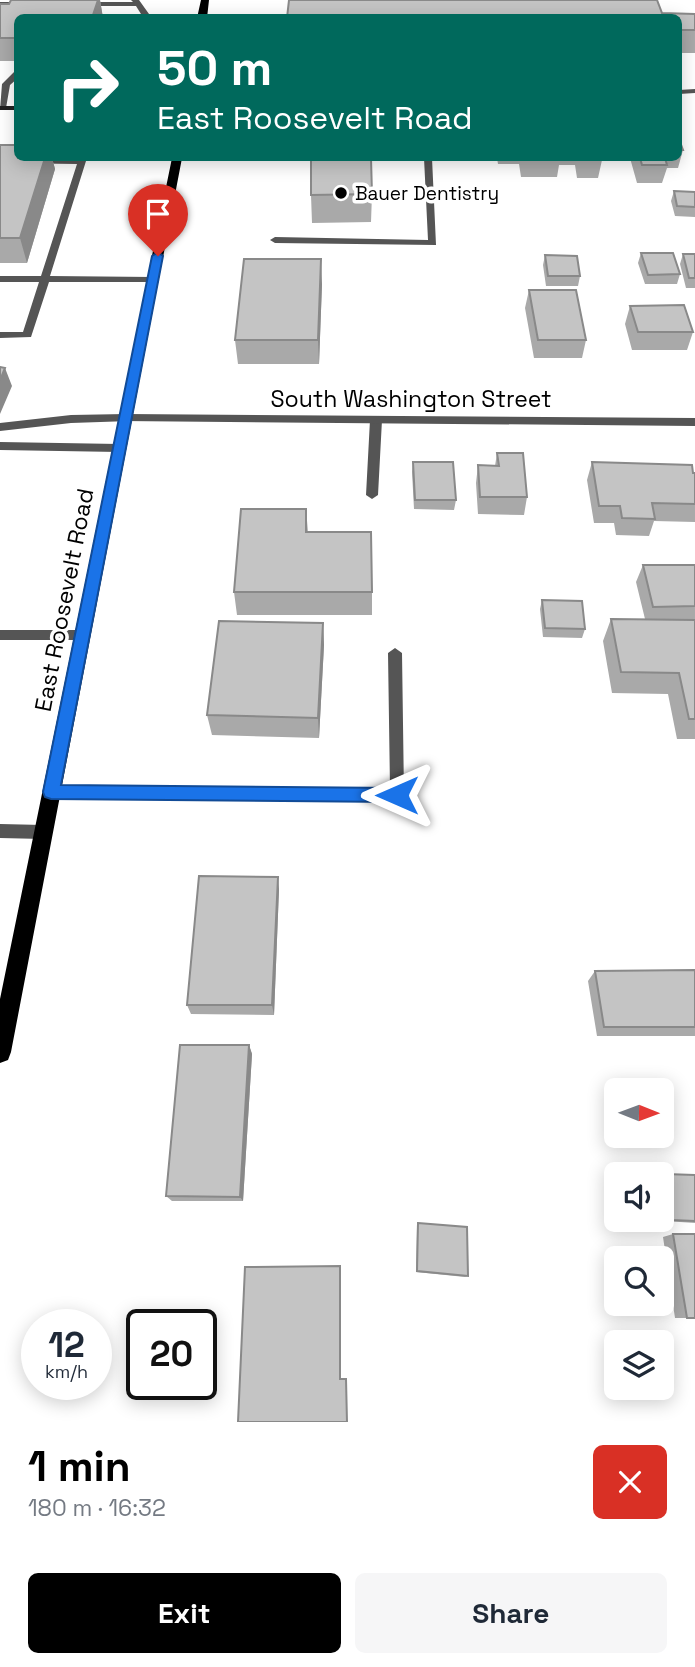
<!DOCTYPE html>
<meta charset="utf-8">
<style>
:root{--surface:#fff;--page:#f6f6f7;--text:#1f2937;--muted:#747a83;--accent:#000}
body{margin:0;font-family:"Space Grotesk",sans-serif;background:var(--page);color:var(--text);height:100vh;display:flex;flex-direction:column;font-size:26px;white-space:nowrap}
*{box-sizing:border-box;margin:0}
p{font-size:23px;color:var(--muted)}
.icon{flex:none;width:38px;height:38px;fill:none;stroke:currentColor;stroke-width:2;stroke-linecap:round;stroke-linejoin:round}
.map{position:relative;height:1422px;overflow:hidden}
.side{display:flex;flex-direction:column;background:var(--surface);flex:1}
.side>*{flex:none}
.guide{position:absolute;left:14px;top:14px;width:668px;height:147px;border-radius:10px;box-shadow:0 4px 18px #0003;background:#00695c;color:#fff;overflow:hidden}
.needle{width:46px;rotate:91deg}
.tools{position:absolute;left:604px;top:1078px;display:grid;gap:14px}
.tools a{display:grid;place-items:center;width:70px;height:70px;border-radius:10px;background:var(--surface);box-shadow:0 4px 18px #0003;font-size:35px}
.speed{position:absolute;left:21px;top:1309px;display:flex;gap:14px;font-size:35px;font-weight:700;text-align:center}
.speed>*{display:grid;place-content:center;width:91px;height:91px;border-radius:50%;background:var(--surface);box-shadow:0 4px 18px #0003;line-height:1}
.speed small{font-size:18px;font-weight:400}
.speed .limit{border:4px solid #111;border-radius:10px;background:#fff;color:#111}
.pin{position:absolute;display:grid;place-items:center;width:60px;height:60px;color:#fff;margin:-72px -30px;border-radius:50% 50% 50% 0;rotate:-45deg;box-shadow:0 0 7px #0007}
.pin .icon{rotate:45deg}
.me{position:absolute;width:77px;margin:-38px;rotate:270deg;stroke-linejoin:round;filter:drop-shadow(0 0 5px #0008)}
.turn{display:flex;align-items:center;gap:24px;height:147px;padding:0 28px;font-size:32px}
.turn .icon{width:91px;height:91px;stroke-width:2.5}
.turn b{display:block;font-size:49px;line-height:60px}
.round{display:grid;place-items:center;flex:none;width:74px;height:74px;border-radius:10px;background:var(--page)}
.head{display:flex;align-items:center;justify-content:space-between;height:119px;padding:0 28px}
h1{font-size:42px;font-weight:600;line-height:52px;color:var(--accent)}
.button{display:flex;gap:14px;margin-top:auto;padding:14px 28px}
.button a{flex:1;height:80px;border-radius:10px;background:var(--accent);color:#fff;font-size:28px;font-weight:600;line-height:80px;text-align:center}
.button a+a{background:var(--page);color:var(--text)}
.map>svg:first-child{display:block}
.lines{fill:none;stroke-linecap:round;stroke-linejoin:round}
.service{fill:#555;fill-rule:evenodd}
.minor{fill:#555;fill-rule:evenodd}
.secondary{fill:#222;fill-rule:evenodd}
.primary{fill:#000;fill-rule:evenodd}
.wall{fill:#a9a9a9}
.shaded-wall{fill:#898989}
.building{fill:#c4c4c4;stroke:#898989;stroke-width:2}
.route{fill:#1a73e8;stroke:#114b97;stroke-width:2}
.poi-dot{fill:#000;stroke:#fff;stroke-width:2.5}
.labels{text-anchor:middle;stroke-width:7;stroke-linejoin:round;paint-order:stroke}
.far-poi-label{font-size:19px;fill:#000;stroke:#fff;text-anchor:start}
.street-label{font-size:23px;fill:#000;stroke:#fff}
</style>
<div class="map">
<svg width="695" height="1422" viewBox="0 0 695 1422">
<rect width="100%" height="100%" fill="#fff"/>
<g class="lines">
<path class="service" d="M131,0h8l10,14 -1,4h-8l1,-4 -5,-8h-53l-4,-2 4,-2h50z
M0,2h27l4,2 -4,2h-27z
M15,71h3v7l-8,7 -4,23 -6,2 2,-26z
M0,157l82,1 4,3 -36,115 103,1 3,1v4h-107l-18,55 -31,1v-6h23l16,-50h-39v-6h41l36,-112 -77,-1z
M424,158h8l4,87 -161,-2 -5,-3 5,-3 153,3z
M126,414l4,1v6l-59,2 -71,8v-8l71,-8z
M376,416l6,4 -4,75 -6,4 -6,-4 4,-75z
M0,442l119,2 6,4 -6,4 -119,-2z
M0,630h82l7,5 -7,5h-82z
M395,648l7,5 2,142 -2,5 -5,2 -346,-3 -5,-2 -2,-5 2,-5 5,-2 339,3 -2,-135z
M0,824l43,1 5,2 3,5 -3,5 -5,2 -43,-1z"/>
<path class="minor" d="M695,89v4l-16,1v-4z
M126,414l569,4v8l-573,-5v-6z"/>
<path class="secondary" d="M0,106h18v4h-18z"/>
<path class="primary" d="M201,0h8l-2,18h-10z
M172,158h10l-171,894 -3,8 -8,3v-64z"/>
</g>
<path class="wall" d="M11,0h89l3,18h-85v43h-18v-57h9z
M662,13l33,1v39h-16v-35z
M679,139l4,11 -5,18h-11l-5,15h-25l-7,-25h49z
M0,145l18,13h34l3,11 -28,94h-27z
M497,158h104l1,2 -4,18h-21l-2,-13h-16l-2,12h-36l-2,-13h-21z
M674,191l21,1v25l-20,-1 -4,-15z
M372,194l-1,28 -59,1 -1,-28z
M641,253l39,21 -3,10h-32l-7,-21z
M683,254h12v34h-9l-6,-24z
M545,255l35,21 -2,10h-32l-3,-21z
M322,284l-3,80h-81l-3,-24z
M529,290l57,50 -4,18h-48l-9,-50z
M630,306l63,26 -6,18h-55l-7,-26z
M497,453l30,44 -3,18 -46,-1 -2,-31 2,-18 17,1z
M413,462l43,38 -2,10 -40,-1 -2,-37z
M592,462l103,11v49l-41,-1 -5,15 -33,-1 -2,-12h-20l-7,-43z
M306,509l2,23 64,60v23h-135l-3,-23z
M643,565h52v174h-18l-9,-45 -56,-1 -9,-52 8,-22h34l-9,-37z
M542,600l43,29 -3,9 -39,-1 -3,-28z
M323,623l1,22 -5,93 -107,-3 -5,-20z
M279,889l-5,126 -83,-1 -4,-9z
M695,970v66h-98l-9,-55 7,-10z
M249,1045l3,9 -9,147h-71l-6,-5z
M665,1174l30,1v48l-30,-2 -3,-31v-14z
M418,1223l50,53 -3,1 -49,-5 1,-47z
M673,1234l22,84h-20l-12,-81z"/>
<path class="shaded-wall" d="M98,0h2l3,18h-11z
M45,158h7l3,11 -28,94 -7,-25z
M321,259l1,25 -3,80 -1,-24z
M5,368l7,18 -12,28v-34z
M323,623l1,22 -5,93 -1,-20z
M278,877l1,12 -5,126 -2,-10z
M249,1045l3,9 -9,147 -3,-4z"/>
<path class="building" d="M11,0h87l-6,18h-74v20h-18v-34h9z
M289,0h368l5,13 33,1v16h-16v-12h-392z
M679,139l4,11h-4z
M0,145h18v13h27l-25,80h-20z
M311,158h60l1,36 -61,1z
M524,158h36v1z
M580,158h21l1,2h-21z
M640,158h25l2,7h-25z
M674,191l21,1v15l-18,-1z
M641,253h32l7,21 -32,1z
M683,254h12v24h-6z
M545,255l32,1 3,20h-32z
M244,259h77l-3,81h-83z
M529,290h47l10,50h-48z
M684,305l9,27h-55l-8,-26z
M0,367l5,1 -5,12z
M497,453h26l4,44h-47l-2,-32 21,1z
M413,462h40l3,38h-41z
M592,462l100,3 1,8h2v31l-43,-1 3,16 -33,-1 -2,-12h-21z
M241,509h65v23h65l1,60h-138z
M643,565h52v41l-42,1z
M542,600l40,1 3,28 -40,-1z
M611,619l84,1v99h-6l-10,-46 -58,-1z
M219,621l104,2 -5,95 -111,-3z
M199,876l79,1 -6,128h-85z
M695,970v57h-91l-9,-56z
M180,1045h69l-9,152 -74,-1z
M665,1174l30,1v46l-24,-1z
M418,1223l49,4 1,49 -51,-5z
M673,1234h22v84h-8z
M340,1266v113h6l1,43h-109l7,-155z"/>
<path class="route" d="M158,252l5,4 -102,529 336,3 6,2 3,5 -3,5 -6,2 -346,-3 -6,-2 -2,-5 109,-536z"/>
<circle class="poi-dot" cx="341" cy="193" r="7"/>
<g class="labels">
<g class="far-poi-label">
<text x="355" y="200">Bauer Dentistry</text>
</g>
<g class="street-label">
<text x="411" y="407">South Washington Street</text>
<text transform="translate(64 600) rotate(-79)" y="8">East Roosevelt Road</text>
</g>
</g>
</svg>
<div class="tools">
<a><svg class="needle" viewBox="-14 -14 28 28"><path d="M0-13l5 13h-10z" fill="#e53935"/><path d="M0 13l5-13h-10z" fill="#747a83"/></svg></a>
<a><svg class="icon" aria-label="sound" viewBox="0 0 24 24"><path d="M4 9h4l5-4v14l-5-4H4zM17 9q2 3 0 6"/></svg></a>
<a><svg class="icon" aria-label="search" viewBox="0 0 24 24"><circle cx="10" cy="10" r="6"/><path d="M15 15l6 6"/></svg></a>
<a><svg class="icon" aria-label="layers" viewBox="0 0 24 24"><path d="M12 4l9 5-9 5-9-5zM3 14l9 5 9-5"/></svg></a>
</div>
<div class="speed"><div>12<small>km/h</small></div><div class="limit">20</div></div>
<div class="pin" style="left:158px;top:256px;background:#d93025"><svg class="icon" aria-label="arrive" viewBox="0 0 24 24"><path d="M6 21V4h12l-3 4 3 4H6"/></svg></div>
<svg class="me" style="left:397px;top:795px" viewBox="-20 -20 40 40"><path d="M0-17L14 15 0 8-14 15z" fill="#1a73e8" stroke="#fff" stroke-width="4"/></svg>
<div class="guide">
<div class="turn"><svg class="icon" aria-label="right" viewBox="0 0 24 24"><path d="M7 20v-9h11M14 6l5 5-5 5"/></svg><div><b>50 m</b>East Roosevelt Road</div></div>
</div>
</div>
<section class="side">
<div class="head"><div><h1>1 min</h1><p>180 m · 16:32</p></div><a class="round" style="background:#d93025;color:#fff"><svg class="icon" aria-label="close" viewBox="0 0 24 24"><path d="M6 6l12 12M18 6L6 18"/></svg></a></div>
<div class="button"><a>Exit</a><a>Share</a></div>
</section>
